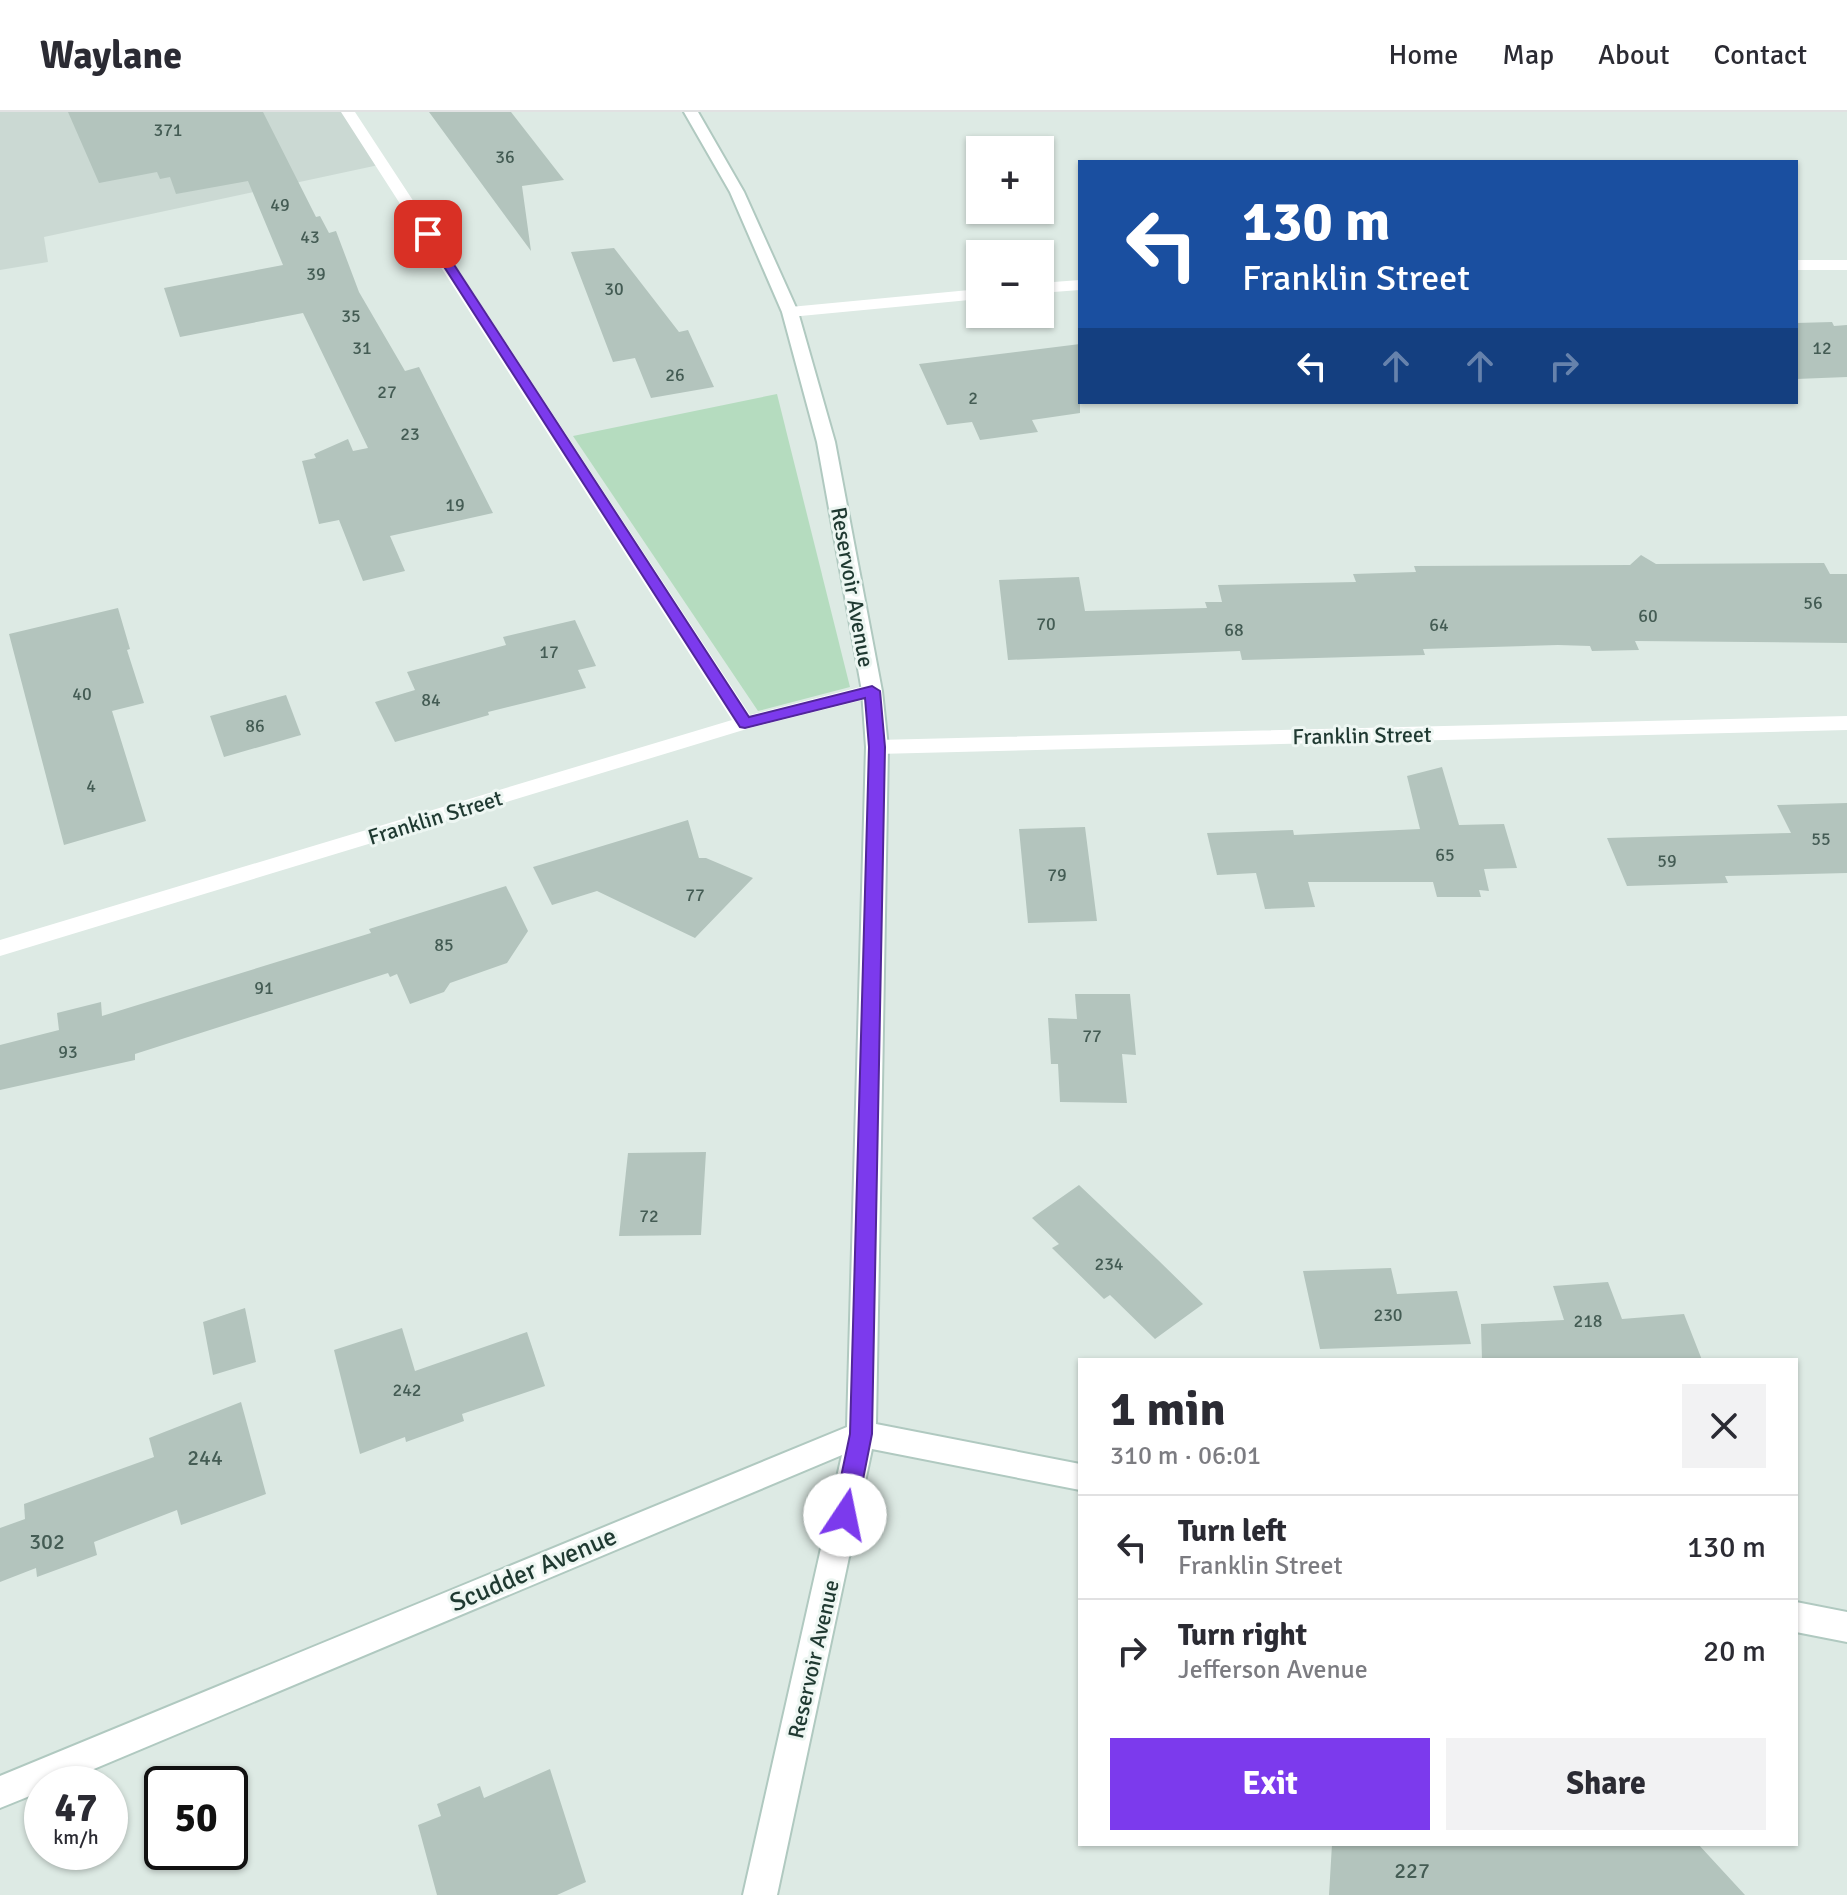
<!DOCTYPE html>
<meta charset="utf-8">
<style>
:root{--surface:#fff;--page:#f2f2f3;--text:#2b2b33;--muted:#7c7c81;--line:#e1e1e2;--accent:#7c3aed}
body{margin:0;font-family:Signika,sans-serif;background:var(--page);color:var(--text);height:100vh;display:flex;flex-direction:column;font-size:30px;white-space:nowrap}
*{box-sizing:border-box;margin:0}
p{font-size:26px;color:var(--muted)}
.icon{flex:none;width:44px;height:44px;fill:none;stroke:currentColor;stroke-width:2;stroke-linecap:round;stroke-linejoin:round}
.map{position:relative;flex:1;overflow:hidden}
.details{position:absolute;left:1078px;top:1246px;width:720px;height:488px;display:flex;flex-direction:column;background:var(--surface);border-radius:0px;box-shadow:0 2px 6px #0004}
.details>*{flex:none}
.top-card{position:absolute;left:1078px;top:48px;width:720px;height:244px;border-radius:0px;box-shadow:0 2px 6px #0004;background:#1a4fa0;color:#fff;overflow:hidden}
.controls{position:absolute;left:966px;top:24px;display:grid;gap:16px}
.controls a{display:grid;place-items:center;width:88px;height:88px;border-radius:0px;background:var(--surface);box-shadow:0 2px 6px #0004;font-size:40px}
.speed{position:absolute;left:24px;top:1654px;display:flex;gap:16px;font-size:40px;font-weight:700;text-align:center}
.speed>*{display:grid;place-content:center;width:104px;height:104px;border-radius:50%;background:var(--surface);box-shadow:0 2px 6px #0004;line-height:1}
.speed small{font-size:20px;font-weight:400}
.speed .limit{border:4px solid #111;border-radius:12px;background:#fff;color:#111}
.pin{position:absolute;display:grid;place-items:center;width:68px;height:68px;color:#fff;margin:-34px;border-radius:16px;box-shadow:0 4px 12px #0006}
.me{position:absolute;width:88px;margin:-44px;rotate:11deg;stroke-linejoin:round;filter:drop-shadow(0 0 6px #0008)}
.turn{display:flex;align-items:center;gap:28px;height:168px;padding:0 32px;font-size:36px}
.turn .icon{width:104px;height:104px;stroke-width:2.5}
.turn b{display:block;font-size:56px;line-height:68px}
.lanes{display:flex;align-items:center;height:76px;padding:0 32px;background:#0003;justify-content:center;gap:40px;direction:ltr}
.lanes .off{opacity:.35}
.round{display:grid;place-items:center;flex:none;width:84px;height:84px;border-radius:0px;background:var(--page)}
.headline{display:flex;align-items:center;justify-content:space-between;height:136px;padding:0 32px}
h1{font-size:48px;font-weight:800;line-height:60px}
.primary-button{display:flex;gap:16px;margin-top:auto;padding:16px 32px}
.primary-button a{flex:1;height:92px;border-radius:0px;background:var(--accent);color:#fff;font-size:32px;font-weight:800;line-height:92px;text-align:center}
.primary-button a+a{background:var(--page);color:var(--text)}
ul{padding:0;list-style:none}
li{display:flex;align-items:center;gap:24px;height:104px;padding:0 32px;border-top:2px solid var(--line)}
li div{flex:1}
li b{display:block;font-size:30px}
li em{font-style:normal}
header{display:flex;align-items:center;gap:48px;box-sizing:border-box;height:112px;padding:0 40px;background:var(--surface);border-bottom:2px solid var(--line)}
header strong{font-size:38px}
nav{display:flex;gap:44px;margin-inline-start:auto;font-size:28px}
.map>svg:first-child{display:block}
.built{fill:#cbd9d3}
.green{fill:#b5dcbf}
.building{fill:#b3c4bd}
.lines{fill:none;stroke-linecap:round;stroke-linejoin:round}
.secondary-casing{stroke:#b0c9c0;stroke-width:4}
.street{fill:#fff;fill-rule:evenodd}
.secondary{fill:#fff;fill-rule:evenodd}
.route{fill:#7c3aed;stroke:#51269a;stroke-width:2}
.labels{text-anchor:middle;stroke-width:6;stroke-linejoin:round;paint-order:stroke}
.number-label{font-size:18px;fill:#445c54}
.street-label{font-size:22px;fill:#1f3931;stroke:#edf6f2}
.near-number-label{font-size:22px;fill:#445c54}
.near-street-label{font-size:26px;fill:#1f3931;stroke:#edf6f2}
</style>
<header>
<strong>Waylane</strong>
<nav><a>Home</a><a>Map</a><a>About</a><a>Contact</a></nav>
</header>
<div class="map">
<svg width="1847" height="1783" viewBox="0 0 1847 1783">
<rect width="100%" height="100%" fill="#ddeae4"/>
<path class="built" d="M0,0h354l34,51 -344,74 4,25 -48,8z"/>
<path class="green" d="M777,282l73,293 -92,24 -185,-275z"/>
<path class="building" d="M68,0h195l53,105 4,-1 9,17 7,-2 23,61 46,79 14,-4 74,146 -103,23 15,35 -42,10 -24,-61 -20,4 -17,-63 14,-3 -2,-4 34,-15 5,12 15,-3 -65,-135 -123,24 -16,-49 119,-23 -35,-84 -72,13 -6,-17 -10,2 -3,-7 -58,11z
M429,0h82l53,68 -42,6 9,65z
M614,136l65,84 9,-2 26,57 -63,11 -16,-40 -22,4 -42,-110z
M1832,210l2,4 13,-1v52l-51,2v-56z
M1080,232v69l-48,7 6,12 -58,8 -8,-18 -25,3 -28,-61z
M1641,443l15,9 168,-1 6,11h17v69l-212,-2 4,9 -47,1 -2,-5 -32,-1 -135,4 2,6 -183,5 -2,-9 -232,9 -9,-80 80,-3 6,34 122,-3 -2,-6h17l-4,-17 138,-3 -3,-8 63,-2 -2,-6 216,-1z
M118,496l12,41 -3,1 17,53 -32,8 34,110 -82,24 -55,-211z
M575,508l21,46 -18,4 8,18 -98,24 1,3 -94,27 -20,-40 40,-12 -8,-18 99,-27 -3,-8z
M286,583l15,40 -77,22 -14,-41z
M1442,655l17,58 45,-1 13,44 -33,1 5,22 -10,-1 2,7h-44l-4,-15h-125l7,25 -50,2 -9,-36 -39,2 -10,-42 86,-3 1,5 126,-6 -13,-53z
M1847,691v70l-122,3 3,7 -101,3 -20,-48 184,-5 -14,-28z
M688,708l11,38h7l47,20 -58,60 -98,-47 -45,14 -19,-38z
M1085,715l12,94 -69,2 -9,-94z
M506,774l22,45 -21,32 -57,20 -6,9 -34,12 -13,-30 -7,3 -2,-4 -253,81v6l-135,30v-45l59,-15 -2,-17 44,-11 1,14 269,-83 -2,-4z
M1075,882h55l6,61 -14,-1 5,49 -67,-1 -2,-38h-7l-3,-46 29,1z
M706,1040l-5,83 -82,1 9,-83z
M1079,1073l78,74 46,45 -48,35 -45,-44 -6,4 -52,-51 7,-4 -27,-26z
M1391,1156l6,26 60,-3 14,53 -151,5 -17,-78z
M1608,1170l14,37 62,-5 18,46h-220l-1,-36 83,-4 -11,-34z
M245,1196l11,54 -43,13 -10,-53z
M402,1216l13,43 112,-39 18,54 -83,28 2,7 -58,21 -1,-5 -45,17 -26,-104z
M241,1290l25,92 -85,31 -4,-15 -83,32 3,13 -60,22 -1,-9 -36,14v-54l25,-9 -1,-15 130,-47 -5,-19z
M550,1657l36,113 -29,13h-120l-19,-70 23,-9 -4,-12 43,-18 4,12z
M1332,1732h366l47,51h-416z"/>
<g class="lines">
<g class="secondary-casing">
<path id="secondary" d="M684,0h14l46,80 54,120 37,130 47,249 6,56 -12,677 204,40v26l-208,-41 -95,446h-34l99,-440 -784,329h-16v7l-42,17v-32l847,-349 19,-680 -4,-56 -45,-249 -35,-130 -52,-120z
M1796,1490l51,10v30l-51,-10z"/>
</g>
<path class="street" d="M341,0h14l395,603 122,-31 10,7 -3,5 -129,32 -750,228v-16l732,-220z
M1796,148h51v10h-51z
M1080,168v10l-40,3v-10z
M980,177v10l-190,18 -8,-5 8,-5z
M1847,604v14l-970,24 -7,-2 -4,-5 4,-5 7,-2z"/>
<use href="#secondary" class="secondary"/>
</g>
<path class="route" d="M428,118l6,4 315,483 123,-31 8,5 5,56 -13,687 -16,81 -3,8 -8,3 -8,-3 -4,-8 17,-81 19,-687 -4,-49 -120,30 -5,-1 -317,-493z"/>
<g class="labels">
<g class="number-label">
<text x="168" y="24">371</text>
<text x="505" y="51">36</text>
<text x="280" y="99">49</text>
<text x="310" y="131">43</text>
<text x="316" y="168">39</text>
<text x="614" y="183">30</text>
<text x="351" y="210">35</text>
<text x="362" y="242">31</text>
<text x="1822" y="242">12</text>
<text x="675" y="269">26</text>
<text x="387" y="286">27</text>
<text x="973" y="292">2</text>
<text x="410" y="328">23</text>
<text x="455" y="399">19</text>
<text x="1813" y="497">56</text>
<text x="1648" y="510">60</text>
<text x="1046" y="518">70</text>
<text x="1439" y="519">64</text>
<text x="1234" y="524">68</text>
<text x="549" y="546">17</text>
<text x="82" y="588">40</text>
<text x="431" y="594">84</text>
<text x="255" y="620">86</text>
<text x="91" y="680">4</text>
<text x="1821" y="733">55</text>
<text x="1445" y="749">65</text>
<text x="1667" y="755">59</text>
<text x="1057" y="769">79</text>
<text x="695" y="789">77</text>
<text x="444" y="839">85</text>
<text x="264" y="882">91</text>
<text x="1092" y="930">77</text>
<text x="68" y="946">93</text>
<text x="649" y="1110">72</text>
<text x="1109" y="1158">234</text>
<text x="1388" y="1209">230</text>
<text x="1588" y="1215">218</text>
<text x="407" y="1284">242</text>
</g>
<g class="street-label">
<text transform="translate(853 475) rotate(80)" y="8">Reservoir Avenue</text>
<text transform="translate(1362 623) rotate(-1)" y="8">Franklin Street</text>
<text transform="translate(435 705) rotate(-17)" y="8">Franklin Street</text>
<text transform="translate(813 1547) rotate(-77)" y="8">Reservoir Avenue</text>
</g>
<g class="near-number-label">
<text x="205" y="1353">244</text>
<text x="47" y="1437">302</text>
<text x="1412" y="1766">227</text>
</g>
<g class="near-street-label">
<text transform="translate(533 1457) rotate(-23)" y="9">Scudder Avenue</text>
</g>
</g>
</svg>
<div class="controls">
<a>+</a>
<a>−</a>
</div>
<div class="speed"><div>47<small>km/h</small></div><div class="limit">50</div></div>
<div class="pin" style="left:428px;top:122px;background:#d93025"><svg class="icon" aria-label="arrive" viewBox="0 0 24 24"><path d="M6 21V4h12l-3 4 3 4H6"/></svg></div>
<svg class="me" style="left:845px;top:1403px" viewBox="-20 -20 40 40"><circle r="19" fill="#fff"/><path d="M0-13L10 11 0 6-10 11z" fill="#7c3aed"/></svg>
<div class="top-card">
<div class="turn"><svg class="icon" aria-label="left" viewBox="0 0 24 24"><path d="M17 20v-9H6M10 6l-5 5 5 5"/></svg><div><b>130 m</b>Franklin Street</div></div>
<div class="lanes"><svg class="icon" aria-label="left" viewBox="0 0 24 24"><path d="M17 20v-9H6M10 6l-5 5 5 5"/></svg><svg class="icon off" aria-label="ahead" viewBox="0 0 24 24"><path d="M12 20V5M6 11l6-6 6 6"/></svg><svg class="icon off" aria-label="ahead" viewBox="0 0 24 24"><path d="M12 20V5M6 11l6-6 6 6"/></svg><svg class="icon off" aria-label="right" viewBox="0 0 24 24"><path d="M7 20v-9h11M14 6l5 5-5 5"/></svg></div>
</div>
<section class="details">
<div class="headline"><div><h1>1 min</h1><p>310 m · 06:01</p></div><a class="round"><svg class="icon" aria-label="close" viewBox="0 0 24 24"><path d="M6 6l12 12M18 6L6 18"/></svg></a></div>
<ul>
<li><svg class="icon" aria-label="left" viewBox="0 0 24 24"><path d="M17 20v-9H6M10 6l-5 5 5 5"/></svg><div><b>Turn left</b><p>Franklin Street</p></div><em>130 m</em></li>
<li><svg class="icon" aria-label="right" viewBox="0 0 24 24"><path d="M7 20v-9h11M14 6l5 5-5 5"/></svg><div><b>Turn right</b><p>Jefferson Avenue</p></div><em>20 m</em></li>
</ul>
<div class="primary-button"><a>Exit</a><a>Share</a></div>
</section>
</div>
